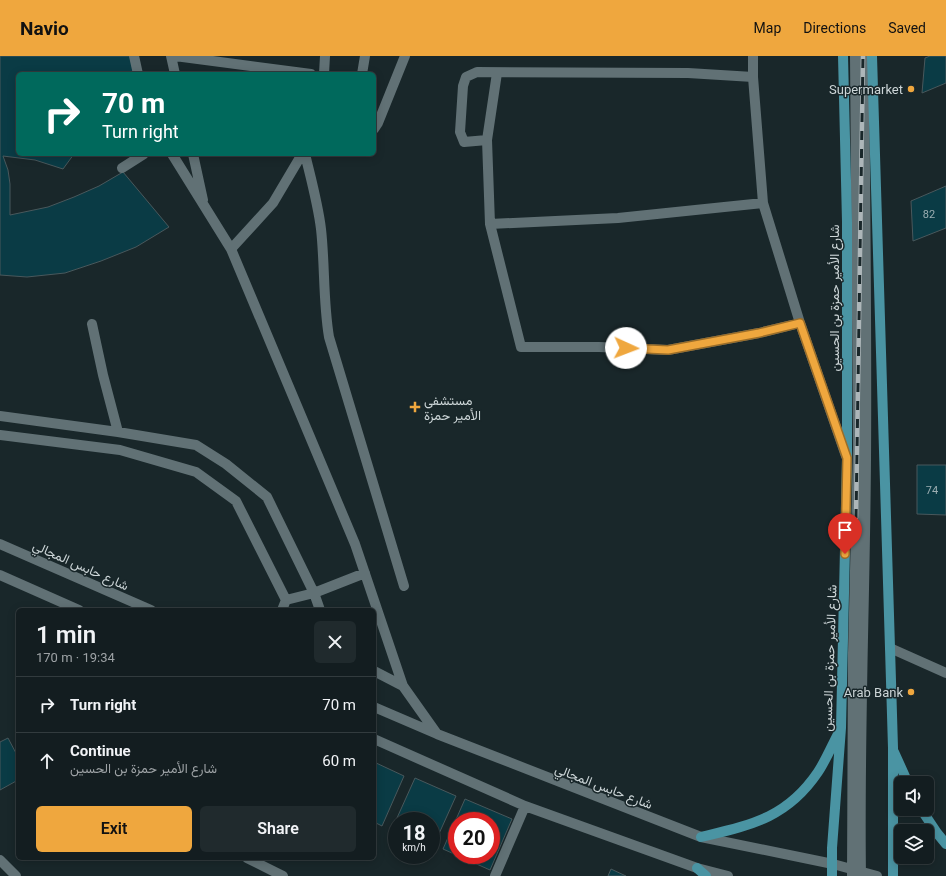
<!DOCTYPE html>
<meta charset="utf-8">
<style>
:root{--surface:#131d20;--page:#202a2d;--text:#f1f3f6;--muted:#9da2a5;--line:#323b3e;--accent:#efa73e}
body{margin:0;font-family:Roboto,Vazirmatn,sans-serif;background:var(--page);color:var(--text);height:100vh;display:flex;flex-direction:column;font-size:15px;white-space:nowrap}
*{box-sizing:border-box;margin:0}
p{font-size:13px;color:var(--muted)}
.icon{flex:none;width:22px;height:22px;fill:none;stroke:currentColor;stroke-width:2;stroke-linecap:round;stroke-linejoin:round}
.map{position:relative;flex:1;overflow:hidden}
.side{position:absolute;left:16px;top:552px;width:360px;height:252px;display:flex;flex-direction:column;background:var(--surface);border-radius:6px;box-shadow:0 2px 10px #0003,0 0 0 1px var(--line)}
.side>*{flex:none}
.top-card{position:absolute;left:16px;top:16px;width:360px;height:84px;border-radius:6px;box-shadow:0 2px 10px #0003,0 0 0 1px var(--line);background:#00695c;color:#fff;overflow:hidden}
.controls{position:absolute;left:894px;top:720px;display:grid;gap:8px}
.controls a{display:grid;place-items:center;width:40px;height:40px;border-radius:6px;background:var(--surface);box-shadow:0 2px 10px #0003,0 0 0 1px var(--line);font-size:20px}
.speed{position:absolute;left:388px;top:756px;display:flex;gap:8px;font-size:20px;font-weight:700;text-align:center}
.speed>*{display:grid;place-content:center;width:52px;height:52px;border-radius:50%;background:var(--surface);box-shadow:0 2px 10px #0003,0 0 0 1px var(--line);line-height:1}
.speed small{font-size:10px;font-weight:400}
.speed .limit{border:6px solid #d22;background:#fff;color:#111}
.pin{position:absolute;display:grid;place-items:center;width:34px;height:34px;color:#fff;margin:-41px -17px;border-radius:50% 50% 50% 0;rotate:-45deg;box-shadow:0 0 4px #0007}
.pin .icon{rotate:45deg}
.me{position:absolute;width:44px;margin:-22px;rotate:92deg;stroke-linejoin:round;filter:drop-shadow(0 0 3px #0008)}
.turn{display:flex;align-items:center;gap:14px;height:84px;padding:0 20px;font-size:18px}
.turn .icon{width:52px;height:52px;stroke-width:2.5}
.turn b{display:block;font-size:28px;line-height:34px}
.round{display:grid;place-items:center;flex:none;width:42px;height:42px;border-radius:6px;background:var(--page)}
.head{display:flex;align-items:center;justify-content:space-between;height:68px;padding:0 20px}
h1{font-size:24px;font-weight:600;line-height:30px}
.primary-button{display:flex;gap:8px;margin-top:auto;padding:8px 20px}
.primary-button a{flex:1;height:46px;border-radius:6px;background:var(--accent);color:#111;font-size:16px;font-weight:600;line-height:46px;text-align:center}
.primary-button a+a{background:var(--page);color:var(--text)}
ul{padding:0;list-style:none}
li{display:flex;align-items:center;gap:12px;height:56px;padding:0 20px;border-top:1px solid var(--line)}
li div{flex:1}
li b{display:block;font-size:15px}
li em{font-style:normal}
header{display:flex;align-items:center;gap:24px;box-sizing:border-box;height:56px;padding:0 20px;background:var(--accent);color:#111}
header strong{font-size:19px}
nav{display:flex;gap:22px;margin-inline-start:auto;font-size:14px}
.map>svg:first-child{display:block}
.building{fill:#0a3b45;stroke:#49585c;fill-rule:evenodd}
.lines{fill:none;stroke-linecap:round;stroke-linejoin:round}
.minor{stroke:#617175;stroke-width:10}
.major{stroke:#4a94a3;stroke-width:10}
.rail-casing{stroke:#adb6b9;stroke-width:4.5}
.rail{stroke:#19272a;stroke-width:3;stroke-dasharray:9;stroke-linecap:butt}
.route-casing{stroke:#9b6d28;stroke-width:10}
.route{stroke:#efa73e;stroke-width:7}
.poi-dot{fill:#efa73e;stroke:#19272a;stroke-width:1.5}
.labels{text-anchor:middle;stroke-width:3;stroke-linejoin:round;paint-order:stroke}
.number-label{font-size:11px;fill:#9caeb2}
.poi-label{font-size:13px;fill:#ccd5d7;stroke:#19272a;text-anchor:end}
.street-label{font-size:13px;fill:#ccd5d7;stroke:#19272a}
</style>
<header>
<strong>Navio</strong>
<nav><a>Map</a><a>Directions</a><a>Saved</a></nav>
</header>
<div class="map">
<svg width="946" height="820" viewBox="0 0 946 820">
<rect width="100%" height="100%" fill="#19272a"/>
<path class="building" d="M0,0h130l4,18h-116v80h56l-11,15 -28,-9 -32,-4 5,14 2,14v31l38,-8 26,-10 25,-11 24,-14 46,55 -33,20 -35,14 -36,12 -38,4 -27,-2z
M930,0h16v27l-24,10 3,-35z
M946,130v42l-33,13 -2,-40z
M917,409h29v50l-29,-1z
M8,682l10,19v23l-18,10v-48z
M374,706l30,14 -22,50 -8,-4z
M415,722l41,18 -23,51 -2,-1v-25h-34v10l-5,-2z
M465,743l47,20 -22,51 -47,-21zM457,765h34v34h-34z
M611,813l15,7h-18z"/>
<g class="lines">
<path class="minor" d="M134,0l4,18
M171,0l4,18
M175,0l136,18
M753,0v21l10,126 37,120 46,133
M497,17l-10,67 3,84 31,123h78l69,3 91,-17 41,-10
M324,18l1,-18
M362,18l3,-18
M374,73l4,-6 27,-67
M487,84l-23,2 -4,-10 3,-46 3,-9 11,-5 211,1 65,4
M172,98l59,95 124,295 48,142
M193,98l10,46
M305,98c6,25 13,50 16,75 4,36 2,72 8,108l75,249
M122,112l22,-14
M490,168l128,-6 145,-15
M231,193l42,-46 29,-49
M92,268l11,51 15,57
M0,360l118,16 78,13 30,19 41,33 47,96 6,17
M0,379l120,15 76,22 40,29 50,99 -4,10
M0,488l151,66
M0,519l79,35
M286,544l28,-7 51,-20
M890,592l56,25
M374,615l29,15 34,48
M374,651l63,27 264,103 132,27 44,12
M374,683l151,67 172,62 31,8
M247,802l36,18
M0,804l16,16
M495,820l30,-70
M852,820l1,-222 5,-207 -3,-391
M861,820c-2,-139 4,-277 5,-416 1,-135 -1,-269 -2,-404"/>
<path class="major" d="M872,0l18,592 3,100v128
M894,696l14,31
M921,753l16,24 9,11
M701,781c50,-12 86,-19 117,-65 8,-12 14,-27 21,-40
M697,812l9,8
M832,820v-28l9,-120 6,-270v-236l-4,-166"/>
<g class="rail-casing">
<path id="rail" d="M856,462l7,-462"/>
</g>
<use href="#rail" class="rail"/>
</g>
<g class="lines">
<g class="route-casing">
<path id="route" d="M626,292l42,2 91,-17 41,-10 47,135 -2,96"/>
</g>
<use href="#route" class="route"/>
</g>
<g class="poi-dot">
<circle cx="911" cy="33" r="4"/>
<path d="M413 345h4v4h4v4h-4v4h-4v-4h-4v-4h4z"/>
<circle cx="911" cy="636" r="4"/>
</g>
<g class="labels">
<g class="number-label">
<text x="929" y="162">82</text>
<text x="932" y="438">74</text>
</g>
<g class="poi-label">
<text x="903" y="38">Supermarket</text>
<text x="424" y="349" text-anchor="start">مستشفى<tspan x="424" dy="15">الأمير حمزة</tspan></text>
<text x="903" y="641">Arab Bank</text>
</g>
<g class="street-label">
<text transform="translate(834 242) rotate(-90)" y="5">شارع الأمير حمزة بن الحسين</text>
<text transform="translate(81 509) rotate(24)" y="5">شارع حابس المجالي</text>
<text transform="translate(829 602) rotate(-88)" y="5">شارع الأمير حمزة بن الحسين</text>
<text transform="translate(604 730) rotate(21)" y="5">شارع حابس المجالي</text>
</g>
</g>
</svg>
<div class="controls">
<a><svg class="icon" aria-label="sound" viewBox="0 0 24 24"><path d="M4 9h4l5-4v14l-5-4H4zM17 9q2 3 0 6"/></svg></a>
<a><svg class="icon" aria-label="layers" viewBox="0 0 24 24"><path d="M12 4l9 5-9 5-9-5zM3 14l9 5 9-5"/></svg></a>
</div>
<div class="speed"><div>18<small>km/h</small></div><div class="limit">20</div></div>
<div class="pin" style="left:845px;top:498px;background:#d93025"><svg class="icon" aria-label="arrive" viewBox="0 0 24 24"><path d="M6 21V4h12l-3 4 3 4H6"/></svg></div>
<svg class="me" style="left:626px;top:292px" viewBox="-20 -20 40 40"><circle r="19" fill="#fff"/><path d="M0-13L10 11 0 6-10 11z" fill="#efa73e"/></svg>
<div class="top-card">
<div class="turn"><svg class="icon" aria-label="right" viewBox="0 0 24 24"><path d="M7 20v-9h11M14 6l5 5-5 5"/></svg><div><b>70 m</b>Turn right</div></div>
</div>
<section class="side">
<div class="head"><div><h1>1 min</h1><p>170 m · 19:34</p></div><a class="round"><svg class="icon" aria-label="close" viewBox="0 0 24 24"><path d="M6 6l12 12M18 6L6 18"/></svg></a></div>
<ul>
<li><svg class="icon" aria-label="right" viewBox="0 0 24 24"><path d="M7 20v-9h11M14 6l5 5-5 5"/></svg><div><b>Turn right</b></div><em>70 m</em></li>
<li><svg class="icon" aria-label="ahead" viewBox="0 0 24 24"><path d="M12 20V5M6 11l6-6 6 6"/></svg><div><b>Continue</b><p>شارع الأمير حمزة بن الحسين</p></div><em>60 m</em></li>
</ul>
<div class="primary-button"><a>Exit</a><a>Share</a></div>
</section>
</div>
